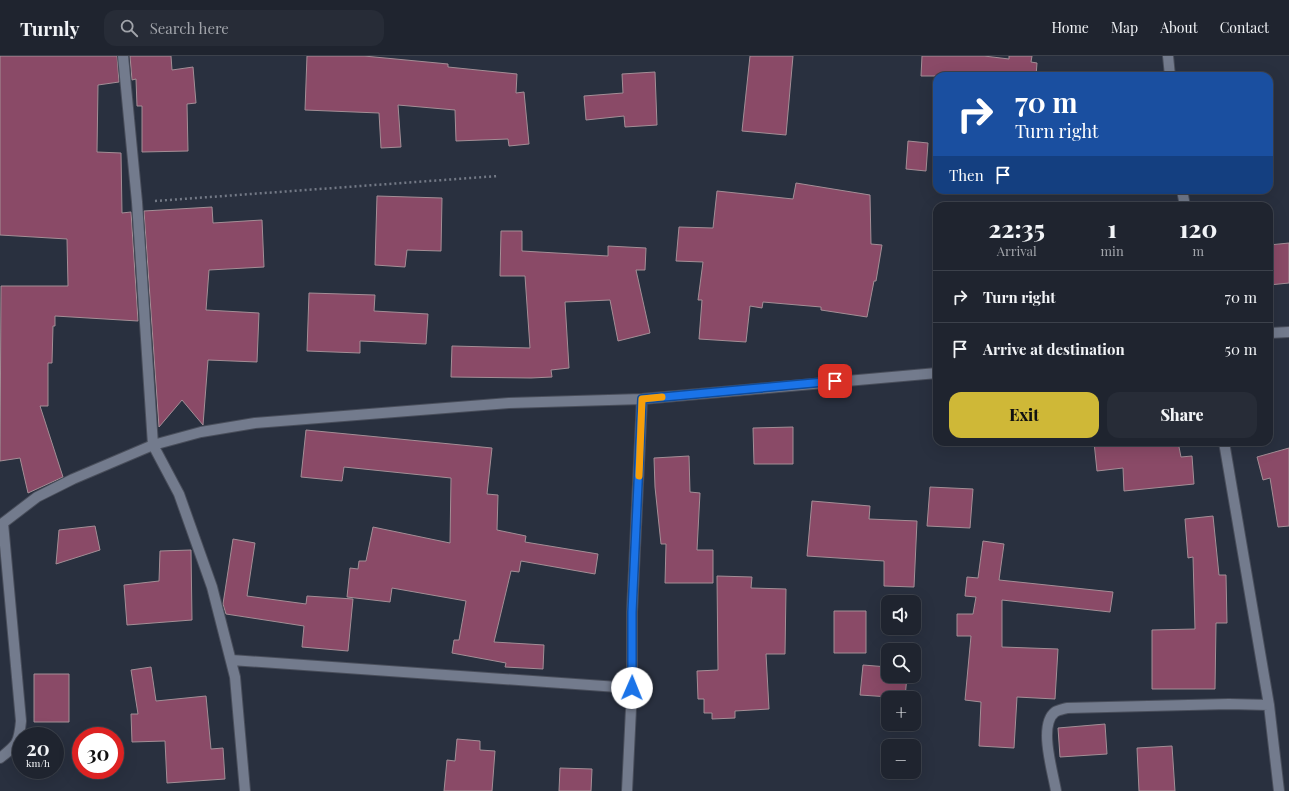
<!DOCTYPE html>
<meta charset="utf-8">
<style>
:root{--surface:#1f242f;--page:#272c37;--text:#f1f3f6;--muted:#a1a4aa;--line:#3c414b;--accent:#cfb837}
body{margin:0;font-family:"Playfair Display",serif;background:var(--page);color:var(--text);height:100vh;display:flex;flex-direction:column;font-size:15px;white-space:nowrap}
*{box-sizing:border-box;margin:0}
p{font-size:13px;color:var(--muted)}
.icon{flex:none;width:22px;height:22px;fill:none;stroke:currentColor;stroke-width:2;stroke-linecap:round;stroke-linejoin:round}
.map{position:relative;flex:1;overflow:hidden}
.panel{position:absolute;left:933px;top:146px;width:340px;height:244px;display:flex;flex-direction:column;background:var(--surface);border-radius:12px;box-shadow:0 4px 16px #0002,0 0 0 1px var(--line)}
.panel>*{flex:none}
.banner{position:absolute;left:933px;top:16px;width:340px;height:122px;border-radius:12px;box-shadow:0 4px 16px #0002,0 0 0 1px var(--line);background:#1a4fa0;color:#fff;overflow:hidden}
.fabs{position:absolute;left:881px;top:539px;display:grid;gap:8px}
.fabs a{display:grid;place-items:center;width:40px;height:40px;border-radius:8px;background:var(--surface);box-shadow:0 4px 16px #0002,0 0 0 1px var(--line);font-size:20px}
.speed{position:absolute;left:12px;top:671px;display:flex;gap:8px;font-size:20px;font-weight:700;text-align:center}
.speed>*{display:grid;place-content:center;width:52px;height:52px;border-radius:50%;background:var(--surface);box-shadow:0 4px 16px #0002,0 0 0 1px var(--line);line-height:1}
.speed small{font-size:10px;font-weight:400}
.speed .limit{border:6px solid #d22;background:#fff;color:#111}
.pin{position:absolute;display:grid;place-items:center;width:34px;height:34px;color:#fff;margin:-17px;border-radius:8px;box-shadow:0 2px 6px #0006}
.me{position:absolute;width:44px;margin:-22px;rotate:1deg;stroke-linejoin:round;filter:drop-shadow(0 0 3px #0008)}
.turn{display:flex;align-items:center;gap:14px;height:84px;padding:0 16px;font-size:18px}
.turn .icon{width:52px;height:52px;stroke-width:2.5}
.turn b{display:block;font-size:28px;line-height:34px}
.then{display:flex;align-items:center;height:38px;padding:0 16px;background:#0003;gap:8px;font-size:15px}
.eta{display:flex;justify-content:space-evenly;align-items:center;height:68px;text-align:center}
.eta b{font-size:24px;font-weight:800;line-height:28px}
.primary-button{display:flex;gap:8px;margin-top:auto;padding:8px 16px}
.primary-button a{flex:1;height:46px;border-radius:12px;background:var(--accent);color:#111;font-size:16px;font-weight:800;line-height:46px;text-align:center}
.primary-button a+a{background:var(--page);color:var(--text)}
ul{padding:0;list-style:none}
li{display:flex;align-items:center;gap:12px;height:52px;padding:0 16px;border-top:1px solid var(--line)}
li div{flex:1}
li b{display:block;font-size:15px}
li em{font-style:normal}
header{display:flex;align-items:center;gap:24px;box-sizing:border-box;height:56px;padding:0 20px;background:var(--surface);border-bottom:1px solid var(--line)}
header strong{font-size:19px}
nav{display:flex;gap:22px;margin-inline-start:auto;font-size:14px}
.search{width:280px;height:36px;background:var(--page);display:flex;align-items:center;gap:10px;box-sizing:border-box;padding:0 14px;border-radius:12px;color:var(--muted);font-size:15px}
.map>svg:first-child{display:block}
.building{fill:#8a4a67;stroke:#a38e96}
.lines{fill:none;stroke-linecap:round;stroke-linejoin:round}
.minor-casing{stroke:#494e5b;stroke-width:12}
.path{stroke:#737986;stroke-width:2.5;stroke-dasharray:2 3;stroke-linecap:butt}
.minor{stroke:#737b8d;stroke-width:10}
.route-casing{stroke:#114b97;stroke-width:10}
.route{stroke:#1a73e8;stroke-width:7}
.slow{stroke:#f59e0b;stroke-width:7}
</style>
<header>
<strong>Turnly</strong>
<div class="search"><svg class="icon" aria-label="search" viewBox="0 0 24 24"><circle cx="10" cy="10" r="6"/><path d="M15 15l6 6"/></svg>Search here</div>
<nav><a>Home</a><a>Map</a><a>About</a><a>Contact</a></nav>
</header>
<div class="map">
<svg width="1289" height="735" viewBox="0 0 1289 735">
<rect width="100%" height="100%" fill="#29303f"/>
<path class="building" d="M0,0h117l2,26 -21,3 -1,67 24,1 1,60 9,-1 7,109 -83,-5v10h-2l-1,37h-4v43h-8l23,71 -35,16 -8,-35 -20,3 1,-175h67l-1,-47 -67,-4z
M130,0h41l1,14 21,-3 3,36 -9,1 1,47 -46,1v-46h-5l-1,-27 -4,1z
M307,0h57l84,8v3l69,7 -1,19 8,-1 5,52 -20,2 -1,-7 -52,2 -1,-31 -57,-5 3,42 -20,1 -2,-35 -74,-3z
M750,0h43l-7,79 -44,-4z
M922,0h62l25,3v-3h23l-1,6 6,1 -1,13h-115z
M655,16l2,53 -32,2 -1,-11 -38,4 -2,-24 39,-3 -1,-19z
M908,85l20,2 -2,28 -20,-2z
M796,127l74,12 1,49 11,1 -6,36h-2l-7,36 -46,-7v-3l-58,-5 -1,6 -12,-2 -4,36 -47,-3 3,-39h-4l5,-38 -27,-1 3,-34 34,1 4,-37 76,8z
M377,140l65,2 -1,53 -34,-1 -2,17 -30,-2z
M212,151l1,16 49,-3 2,47 -55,3 -3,40 53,3 -2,49 -49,-2 -5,65 -21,-25 -23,27 -15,-216z
M501,175h21v20l86,5v-10l38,2 -1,22h-9l14,63 -32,8 -8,-41 -45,2 4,66 -18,2 1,7 -21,1 -80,-1 1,-31 78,2 -5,-72h-25z
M1289,187v40l-20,2v-40z
M309,237l66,2 -1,16 54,3 -2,30 -66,-3v12l-53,-2z
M793,371v37h-39l-1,-36z
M306,374l186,18 -5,46 11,1 -1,35 29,6 -1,6 73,12 -3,20 -74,-13 -2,11 -8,-1 -17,71 50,3 -1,24 -38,-2 1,-4 -54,-10 2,-13h5l7,-39 -74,-13 -2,14 -43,-5 3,-29 8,1 1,-8h7l7,-34 77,16 1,-65 -107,-11 -2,14 -41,-4z
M1094,386h84l3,15 11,-1 2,28 -70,7 -1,-23 -26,3z
M1289,392v78l-11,1 -8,-49 -7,2 -6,-23z
M689,400l1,36 10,1 -3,57h16v33h-48l1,-39h-5l-6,-57 -1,-29z
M930,431l43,2 -3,39 -43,-2z
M812,445l58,5 -1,13 48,2 -3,66 -30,-1v-25l-77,-5z
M1213,460l6,59h7l1,48h-11l-1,66h-63v-59l43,-1 -2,-72 -5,1 -3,-39z
M95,470l5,24 -44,14 3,-34z
M233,483l22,4 -8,53 59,8 1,-8 46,3 -5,52 -46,-4 2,-21 -78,-12 -3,-10z
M983,485l21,3 -5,36 114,12 -3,20 -108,-12v47l56,2 -3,50 -38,-2 -3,51 -35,-2 2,-44 -16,-2 6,-64h-14v-22h16l3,-17 -11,-1 2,-19 11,1z
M191,494l1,70 -65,5 -3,-40 35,-4 1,-30z
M717,520l35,1 -1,11 35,1 -1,65h-19l3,55 -34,2v7l-23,1v-6h-8v-14h-6l-1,-28 21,-1z
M834,555h32v42h-32z
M863,609l25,2v9h19l-2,22 -45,-3z
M151,611l5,34 50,-5 5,53 12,-1 2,31 -58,4 -2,-42 -33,1 -1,-28h7l-7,-44z
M34,618h35v48h-35z
M1105,668l2,30 -47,3 -2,-29z
M457,683l23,2v9l15,1 -3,40h-48l3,-31 8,1z
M1172,690l3,45h-36l-2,-43z
M560,712l32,1 -1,22h-32z"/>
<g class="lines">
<g class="minor-casing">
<path id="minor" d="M123,0l14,146 16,243 26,49 33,93 23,90 10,114
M1168,0l2,20
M1182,134l3,16
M1269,277l20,-1
M1224,386l45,263 10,86
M0,468l3,-1 34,-26 36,-18 80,-34 48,-13 54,-9 254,-20 133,-4 295,-26
M231,604l401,28
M0,702c17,-13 19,-15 21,-37l-18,-198
M627,735l5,-103v-76l10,-213
M1056,735c-3,-19 -18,-66 -1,-79 3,-2 9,-3 12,-4l162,-4 40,1"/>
</g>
<path class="path" d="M155,145l343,-25"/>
<use href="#minor" class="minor"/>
</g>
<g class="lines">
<g class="route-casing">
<path id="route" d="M632,632v-76l10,-213 193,-18"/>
</g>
<use href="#route" class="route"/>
<path class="slow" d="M639,420l3,-77 20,-2"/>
</g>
</svg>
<div class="fabs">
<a><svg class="icon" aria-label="sound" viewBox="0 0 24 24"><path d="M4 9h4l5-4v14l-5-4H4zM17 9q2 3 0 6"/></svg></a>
<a><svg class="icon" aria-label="search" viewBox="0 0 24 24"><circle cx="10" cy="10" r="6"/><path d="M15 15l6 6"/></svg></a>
<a>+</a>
<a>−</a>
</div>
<div class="speed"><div>20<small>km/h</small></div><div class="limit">30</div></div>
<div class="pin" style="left:835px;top:325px;background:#d93025"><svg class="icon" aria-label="arrive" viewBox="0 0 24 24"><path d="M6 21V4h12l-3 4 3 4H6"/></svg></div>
<svg class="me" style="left:632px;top:632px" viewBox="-20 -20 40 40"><circle r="19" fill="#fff"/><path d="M0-13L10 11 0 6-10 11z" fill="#1a73e8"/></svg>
<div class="banner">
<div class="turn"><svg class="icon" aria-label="right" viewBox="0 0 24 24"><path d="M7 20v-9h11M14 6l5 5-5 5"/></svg><div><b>70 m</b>Turn right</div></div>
<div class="then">Then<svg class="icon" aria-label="arrive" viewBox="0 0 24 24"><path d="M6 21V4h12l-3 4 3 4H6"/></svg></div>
</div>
<section class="panel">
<div class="eta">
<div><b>22:35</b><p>Arrival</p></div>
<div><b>1</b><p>min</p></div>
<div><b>120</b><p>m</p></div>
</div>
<ul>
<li><svg class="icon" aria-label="right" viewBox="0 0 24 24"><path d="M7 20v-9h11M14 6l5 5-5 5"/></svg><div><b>Turn right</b></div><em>70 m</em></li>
<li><svg class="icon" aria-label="arrive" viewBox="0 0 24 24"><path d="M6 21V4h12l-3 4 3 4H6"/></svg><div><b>Arrive at destination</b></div><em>50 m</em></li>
</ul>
<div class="primary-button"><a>Exit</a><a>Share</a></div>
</section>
</div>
